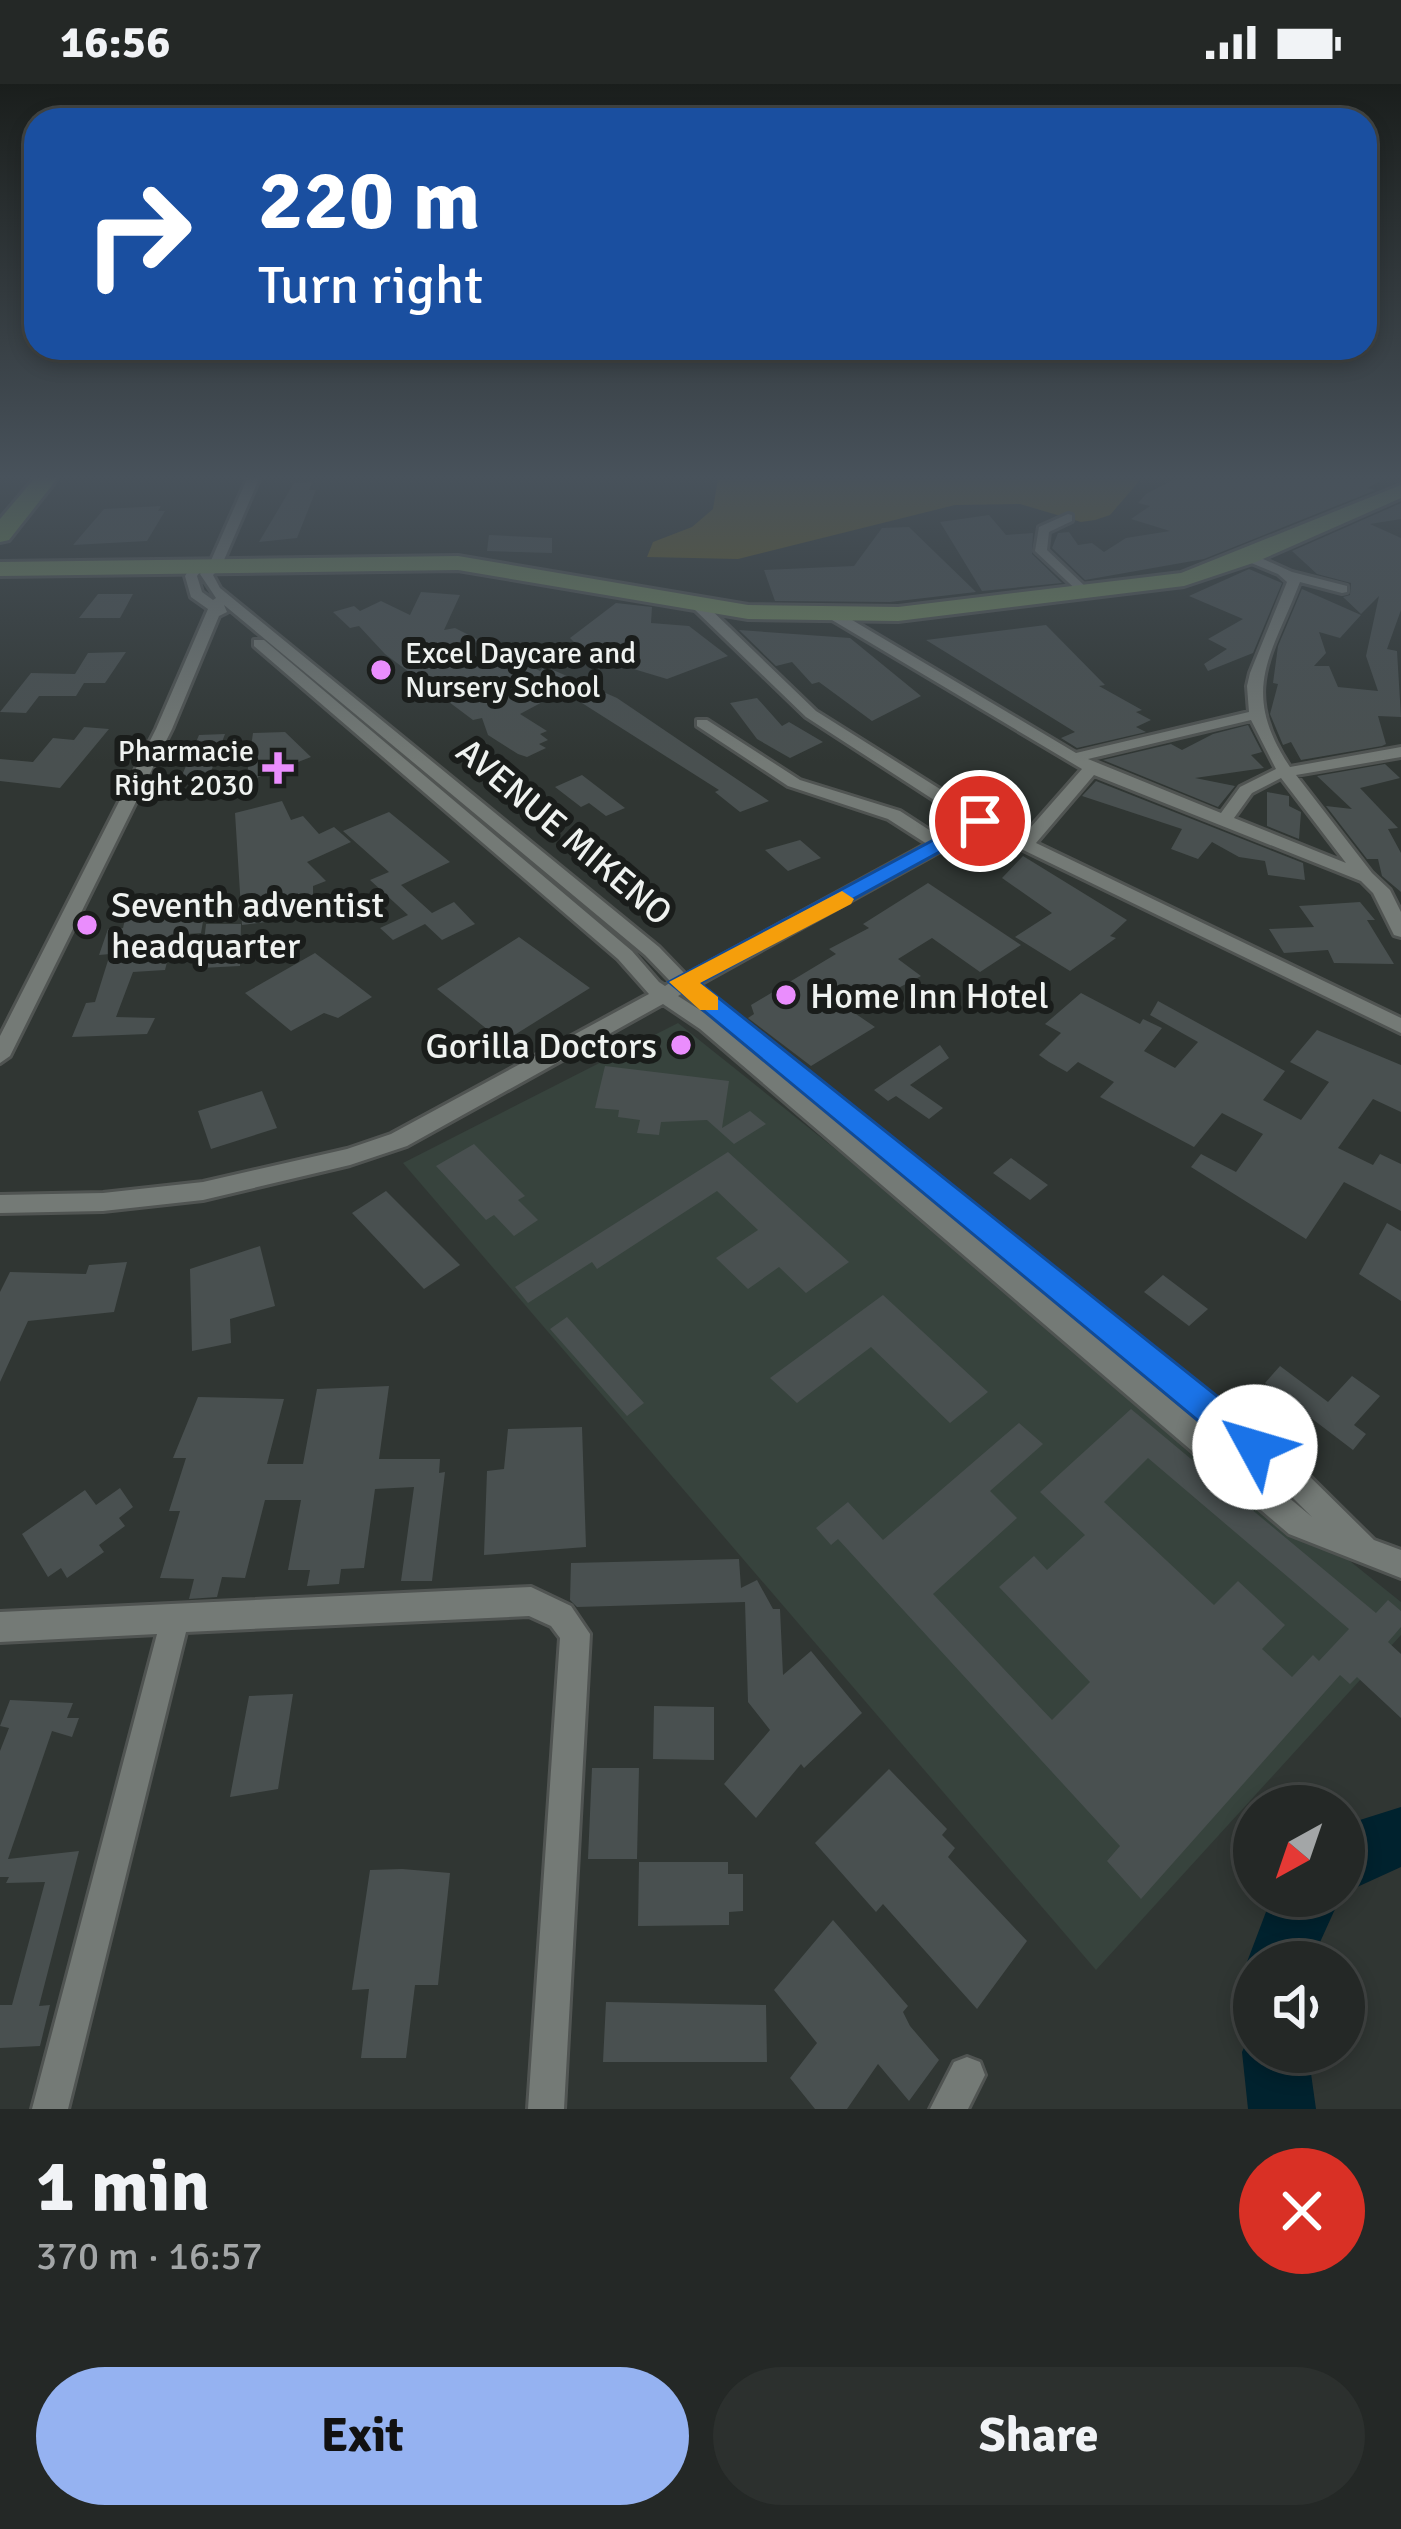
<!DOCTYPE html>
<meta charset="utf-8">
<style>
:root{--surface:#242826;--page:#2c302e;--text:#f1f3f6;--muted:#a3a6a7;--line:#414443;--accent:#95b2f1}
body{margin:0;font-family:Signika,sans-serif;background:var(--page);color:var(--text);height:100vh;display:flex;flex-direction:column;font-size:45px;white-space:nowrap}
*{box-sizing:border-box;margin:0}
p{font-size:39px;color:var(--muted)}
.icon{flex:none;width:66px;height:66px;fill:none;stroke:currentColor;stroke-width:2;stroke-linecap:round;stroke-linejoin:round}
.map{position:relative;height:2025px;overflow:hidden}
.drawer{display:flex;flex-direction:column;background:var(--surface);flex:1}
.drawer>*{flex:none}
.top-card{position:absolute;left:24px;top:24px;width:1353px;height:252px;border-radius:36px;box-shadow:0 6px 18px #0003,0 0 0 3px var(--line);background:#1a4fa0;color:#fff;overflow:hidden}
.needle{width:78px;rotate:220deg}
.tools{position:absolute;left:1233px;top:1701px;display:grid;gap:24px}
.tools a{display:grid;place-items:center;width:132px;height:132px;border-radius:50%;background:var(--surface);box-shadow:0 6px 18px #0003,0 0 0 3px var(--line);font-size:60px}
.pin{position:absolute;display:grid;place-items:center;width:102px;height:102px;color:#fff;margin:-51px;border:6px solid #fff;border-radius:50%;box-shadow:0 3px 12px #0007}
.me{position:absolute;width:132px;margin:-66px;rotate:309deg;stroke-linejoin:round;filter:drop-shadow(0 0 9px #0008)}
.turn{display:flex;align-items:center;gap:42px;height:252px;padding:0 36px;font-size:54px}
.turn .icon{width:156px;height:156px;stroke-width:2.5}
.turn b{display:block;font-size:84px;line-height:102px}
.round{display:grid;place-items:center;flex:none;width:126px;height:126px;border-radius:63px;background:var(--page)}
.summary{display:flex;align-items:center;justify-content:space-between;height:204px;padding:0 36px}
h1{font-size:72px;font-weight:700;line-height:90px}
.cta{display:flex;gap:24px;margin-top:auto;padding:24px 36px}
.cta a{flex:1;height:138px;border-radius:72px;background:var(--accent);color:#111;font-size:48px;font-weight:700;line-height:138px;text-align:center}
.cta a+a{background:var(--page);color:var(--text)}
.status{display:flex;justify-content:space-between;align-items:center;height:84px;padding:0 60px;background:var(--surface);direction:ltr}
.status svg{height:33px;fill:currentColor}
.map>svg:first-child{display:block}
.built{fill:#37433d}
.forest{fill:#645b25}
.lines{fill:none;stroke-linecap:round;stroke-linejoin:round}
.river{fill:#00222e;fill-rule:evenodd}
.building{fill:#495050;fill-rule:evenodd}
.street-casing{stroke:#505452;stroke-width:6}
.primary-casing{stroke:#505452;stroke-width:6}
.highway-casing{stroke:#505452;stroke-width:6}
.street{fill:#747a76;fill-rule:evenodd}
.primary{fill:#718760;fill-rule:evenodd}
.highway{fill:#6f9051;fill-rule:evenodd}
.route{fill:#1a73e8;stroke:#114b97;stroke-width:3}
.slow{fill:#f59e0b}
.poi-dot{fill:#ea8dfd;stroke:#1a1d1b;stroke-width:4.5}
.labels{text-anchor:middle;stroke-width:12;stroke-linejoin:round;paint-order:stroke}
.far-poi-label{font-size:30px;fill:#eff2f0;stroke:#1a1d1b;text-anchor:start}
.street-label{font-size:36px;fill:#eff2f0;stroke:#1a1d1b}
.poi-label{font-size:36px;fill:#eff2f0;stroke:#1a1d1b;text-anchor:start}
</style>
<div class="status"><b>16:56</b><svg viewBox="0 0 49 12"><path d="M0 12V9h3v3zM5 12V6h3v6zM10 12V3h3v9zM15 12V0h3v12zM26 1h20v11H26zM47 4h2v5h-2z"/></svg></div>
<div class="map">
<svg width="1401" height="2025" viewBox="0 0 1401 2025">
<rect width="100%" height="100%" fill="#303633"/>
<path class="built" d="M678,939l723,579v33l-305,335 -693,-807z"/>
<path class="forest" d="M718,395h423l-31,36 -15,5 -14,2 -61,-18 -65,1 -217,54 -91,-2 6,-15 39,-15 21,-18z"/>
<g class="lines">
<path class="river" d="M1401,1723v60l-57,26v-68z
M1272,1812h69l-30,66h-57v17l-7,-17z
M1254,1943v25h54l8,57h-68l-6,-57z"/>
</g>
<path class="building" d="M1175,395h208l-15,9 8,2 -172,69 -119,21 -33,-32 6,-15 11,-1 9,13 14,-2 12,9 22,-14 44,-7 -39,-12 19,-13 -12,-3 8,-9z
M312,398l-3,8h7l-19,48 -38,4 35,-59z
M1401,419v16l-31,5 31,14v72l-14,39 10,2 4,66 -23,-1 8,28 -4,2 -81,14 -10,-18 -8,3 -13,-31 8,-30 -5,-1 5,-37 24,-57 59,26 -21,23 -21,-6 7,21 -12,13h15l9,21 40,4 -12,-35 13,-60 -18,18 -18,-17 7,-2 1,-12 -34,-9 -25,-23z
M161,422l-3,5h7l-18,30 -74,4 31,-36z
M989,431l17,20 27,-2 -1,21 30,29 -80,8 -42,-69z
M909,443l67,65 -86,10 -115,-1 -11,-31 90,-4 28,-38z
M489,451l63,3v15l-65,-2z
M1249,485l33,14 -29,70 -45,18 -4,-7 23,-15 -19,-10 35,-20 -54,-23z
M421,508l39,3 -16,35 11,-2 85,43 4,-5 73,32 152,103 -29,11 -25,-20 4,-2 -156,-99 -43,23 27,17 -7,3 8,6 -9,4 7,4 -19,9 -9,-3 -30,-19 -6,-17 -9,2 -88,-66 -26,-28 -9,2 -17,-16 21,-6 6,5 21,-10 29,14z
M98,510h35l-13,24h-41z
M616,519l36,4 -1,16 38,3 39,30 -61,23 -100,-30 7,-7 -4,-4z
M1046,541l59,60 -6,1 43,24 -6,2 15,8 -15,7 10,5 -69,16 -16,-10 14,-6 -149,-92z
M739,546l111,8 71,58 -49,25 -53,-39 -7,2 -20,-22 -16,4z
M126,568l-21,31h-21l-8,13h-37l-13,17 -26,-1 31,-39 44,1 13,-21z
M757,614l25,28 7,-4 34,20 -33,16 -33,-19 -27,-36z
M1248,641l14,27 -11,3 13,13 -69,10 40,8 -17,21 -115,-47 68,-16 11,6 31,-16z
M84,643l25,2 -49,59 -60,-7v-22l33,3 20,-24 21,2z
M285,648l26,25 -65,25 7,-49z
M225,650l-19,51h-28l21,-50z
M1385,680l15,14 -40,10 38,40 -10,1 13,24v39l-19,-16 -4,-17h-11l-41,-53 26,3 -35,-33z
M582,691l43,33 -19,8 -17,-13 -8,4 -26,-20z
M1096,697l207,82 2,17 -37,-5 -3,-14 -26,-4 -27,-15 -14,17 -27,-10 11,-20 -100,-33z
M1267,708l22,4v10l12,6 -2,27 -32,-13z
M282,717l9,19 12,-4 16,18 15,-7 17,15 -44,20 19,19 -13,5v30l-71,9 -7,-112z
M389,728l61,50 -49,23 31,28 22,-11 21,22 -33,16 -17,-16 -32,16 -13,-12 28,-13 -38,-35 19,-8 -46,-41z
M800,756l21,18 -33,13 -23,-21z
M1023,772l104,64 -17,16 6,2 -46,33 -55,-34 37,-24 -50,-35z
M928,799l93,62 -41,27 -48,-34 -34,21 23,17 -68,36 22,15 -64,39 -63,-48 6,-4 -3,-9 85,-51 -7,-5 40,-21 -6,-4z
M1360,818l15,18h-8l27,44 -60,-1 -6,-13 -44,3 -15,-24 45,-2 -15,-21z
M205,826l-4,23 -27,2 -9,35 -32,2 -17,45 39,1 -8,16 -75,3 14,-34 9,-1 15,-48 -11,1 9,-26 15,-1 3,-13z
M206,840h35l-1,42 -39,2z
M519,853l71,51 -87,54 -66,-53z
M315,869l57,44 -34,21 -14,-5 -33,18 -46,-38z
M1081,909l59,31 3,-5 19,9 -18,23 31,17 23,-26 -48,-27 8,-14 127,70 -22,29 38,20 28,-38 -39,-20 27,-32 84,35v47l-28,-13 -35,49 35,17 7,-11 21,10v47l-57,-29 -38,57 -115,-72 10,-13 35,18 27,-38 -41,-21 -28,34 -94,-50 14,-15 -36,-20 -11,10 -18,-10 -10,-7 22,-22 -16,-9z
M940,961l9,13 -39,27 33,23 -14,11 -33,-23 -8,5 -14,-11z
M605,982l124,15 -7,47 28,-17 16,13 -32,20 -27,-24 -46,2 -2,13 -22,-2 3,-13 -22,-3 1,-7 -24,-2z
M262,1007l15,37 -66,21 -13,-38z
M474,1060l51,52 -7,4 20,20 -24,16 -20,-21 -8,5 -50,-54z
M728,1068l121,110 -43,31 -27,-26 -31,22 -32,-31 42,-28 -41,-39 -120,78 -5,-7 -64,41 -13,-16z
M1011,1074l37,27 -18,15 -37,-27z
M386,1107l74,74 -36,24 -72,-76z
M1387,1139l14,8v70l-42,-27z
M260,1162l15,60 -45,13 1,24 -39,8 -2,-82z
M127,1178l-13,50 -86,9 -28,61v-90l10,-20 76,2 3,-9z
M1163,1191l45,34 -19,17 -45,-34z
M883,1211l105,97 -38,31 -79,-76 -74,56 -27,-25z
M567,1233l77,86 -17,13 -77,-87z
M1280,1282l48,36 24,-26 28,20 -26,29 12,9 -13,16 -88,-67z
M389,1302l-10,73h61l-1,14 6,-1 -13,109h-31l13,-94 -39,2 -11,79 -23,1 -2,15 -32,2 3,-16h-22l13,-70h-36l-20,78 -23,-1 -5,20 -28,2 5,-20 -34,-1 20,-67h-11l17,-53h-13l25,-61 86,2 -17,65h36l14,-75z
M1131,1325l245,204 12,-13 13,11v16l-13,15 13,12v64l-44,-41 -7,7 -10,-9 -199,224 -34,-38 13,-15 -282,-307 -7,6 -15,-17 32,-26 35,38 136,-117 24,21 -53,47 27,27 -84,76 119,126 38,-38 -91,-95 35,-31 13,14 38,-35 -45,-43zM1148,1374l201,171 -30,32 -6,-6 -21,22 -30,-28 23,-24 -47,-44 -24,24 -110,-103z
M582,1343l4,120 -102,8 3,-84 17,-2 4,-40z
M120,1404l13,19 -14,11 6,8 -26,19 5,7 -37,26 -6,-10 -13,9 -26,-43 63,-44 11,15z
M739,1475l2,29 16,-8 16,29h7l3,66 28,-24 51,62 -58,55 -3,-4 -45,54 -32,-34 46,-54 -22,-28 -3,-100 -168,5 -7,-7 1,-37z
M293,1610l-15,95 -48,8 19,-101z
M10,1616l63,3 -6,15h12l-7,19 -20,-6 -44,128 71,-8 -40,155 11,-1 -10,41 -40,2v-43h12l33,-123 -39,1 3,-6h-9v-126l9,-23 -9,-2z
M654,1622l60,1v53l-61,-1z
M592,1684h47l-2,91h-49z
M889,1685l58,60 -5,6 13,13 -7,9 79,84 -50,68 -94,-105 -7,8 -61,-69z
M639,1778h89v12h15v37l-14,1v13l-91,1z
M402,1785l48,4 -12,112h-23l-9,73h-45l8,-69 -17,1 18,-120z
M833,1836l75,86 -5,6 7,14 29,34 -30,41 -31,-37 -31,45h-32l-25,-31 27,-35 -43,-53z
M606,1918l160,3 1,57h-164z"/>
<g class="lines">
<g class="street-casing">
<path id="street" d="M247,395h12l-38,88 -8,8 7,13 439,359 27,28 241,-131 -39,-25 -100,-33 -91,-60v-6h10l93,60 100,31 40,26 28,-15 -162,-105 -114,-110v-6h10l114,110 170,107 37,18 59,-67 -250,-149v-6h10l234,139 173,-41 -2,-26 3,-13 37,-91 -9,-8 -34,-14v-6h8l40,18 55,14v6l-5,1 -42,-11c-29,75 -61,108 -10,185l111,-20v10l-105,18 76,98 18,17 11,22v25l-7,-2 -21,-42 -12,-12 -267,-106 -58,68 365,175v15l-421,-204 -282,156 600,480 76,75 27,10v28l-112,-44 -589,-505 -37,-25 -256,142 -57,19 -147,35 -100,11 -103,2v-18l103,-2 100,-11 144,-33 44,-15 258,-140 -31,-35 -364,-313v-6h10l368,311 27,31 6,4 6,-4 -26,-27 -421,-350 3,7 -8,4 -47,113 -162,327 -10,7v-27l156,-307 52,-120 -17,-12 -6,-21 7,-11h10l1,3 -6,8 5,16 11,8 3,-2 -16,-24 9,-9zM1251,636l25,49 -36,18 -19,26 -133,-54zM1281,694l65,85 -112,-45 18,-25zM683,909l595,490 34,34 -598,-498 -36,-23z
M1068,430l4,1v6l-23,11 -2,18 42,40 2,3 -7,4 -49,-46 4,-24z
M531,1503l40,19 19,28 -26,475h-36l32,-471 -9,-12 -22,-10 -343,16 -118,477h-36l125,-475 -157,8v-30z
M967,1973l13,5 5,13 -17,34h-38l24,-47z"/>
</g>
<g class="primary-casing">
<path id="primary" d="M1401,401v13l-145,64 -72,24 -286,35 -150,-2 -290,-49 -458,6v-14l458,-6 290,49 150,2 283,-34z"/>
</g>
<g class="highway-casing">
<path id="highway" d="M34,395h23l-48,61 -9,2v-23z"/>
</g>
<use href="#street" class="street"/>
<use href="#primary" class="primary"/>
<use href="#highway" class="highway"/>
</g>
<linearGradient id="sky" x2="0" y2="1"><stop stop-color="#1a1e1c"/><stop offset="0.58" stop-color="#48525b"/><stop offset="1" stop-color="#48525b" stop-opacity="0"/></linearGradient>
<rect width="1401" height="678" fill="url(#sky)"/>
<path class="route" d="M980,731l7,2v9l-287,157 567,453 5,11 -5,11 -12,5 -12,-5 -574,-476z"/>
<path class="slow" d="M842,807l12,8 -3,5 -151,79 18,14v13h-18l-31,-28z"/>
<g class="poi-dot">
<circle cx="381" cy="586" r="12"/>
<path d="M272 666h12v12h12v12h-12v12h-12v-12h-12v-12h12z"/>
<circle cx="87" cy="841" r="12"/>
<circle cx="786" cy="911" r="12"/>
<circle cx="681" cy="961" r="12"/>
</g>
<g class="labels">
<g class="far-poi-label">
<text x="405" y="579">Excel Daycare and<tspan x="405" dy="34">Nursery School</tspan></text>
<text x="254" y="677" text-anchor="end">Pharmacie<tspan x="254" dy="34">Right 2030</tspan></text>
</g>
<g class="street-label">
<text transform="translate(565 747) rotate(40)" y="13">AVENUE MIKENO</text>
</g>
<g class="poi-label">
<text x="111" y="833">Seventh adventist<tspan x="111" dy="41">headquarter</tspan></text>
<text x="810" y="924">Home Inn Hotel</text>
<text x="657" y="974" text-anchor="end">Gorilla Doctors</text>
</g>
</g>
</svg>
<div class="tools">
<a><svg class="needle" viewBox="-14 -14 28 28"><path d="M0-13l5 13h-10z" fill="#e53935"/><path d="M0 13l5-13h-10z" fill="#a3a6a7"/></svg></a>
<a><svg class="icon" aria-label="sound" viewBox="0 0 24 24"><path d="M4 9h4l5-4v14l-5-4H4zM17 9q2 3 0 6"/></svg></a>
</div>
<div class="pin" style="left:980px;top:737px;background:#d93025"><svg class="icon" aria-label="arrive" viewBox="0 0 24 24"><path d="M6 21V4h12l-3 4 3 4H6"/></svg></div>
<svg class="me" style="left:1255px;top:1363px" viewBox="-20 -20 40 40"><circle r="19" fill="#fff"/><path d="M0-13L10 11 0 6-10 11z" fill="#1a73e8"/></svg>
<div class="top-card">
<div class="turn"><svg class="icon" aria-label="right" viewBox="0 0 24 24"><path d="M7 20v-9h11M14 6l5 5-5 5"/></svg><div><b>220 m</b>Turn right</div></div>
</div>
</div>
<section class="drawer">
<div class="summary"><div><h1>1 min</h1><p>370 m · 16:57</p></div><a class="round" style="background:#d93025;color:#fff"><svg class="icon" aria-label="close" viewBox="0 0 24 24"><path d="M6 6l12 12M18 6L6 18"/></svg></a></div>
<div class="cta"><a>Exit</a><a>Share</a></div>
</section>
